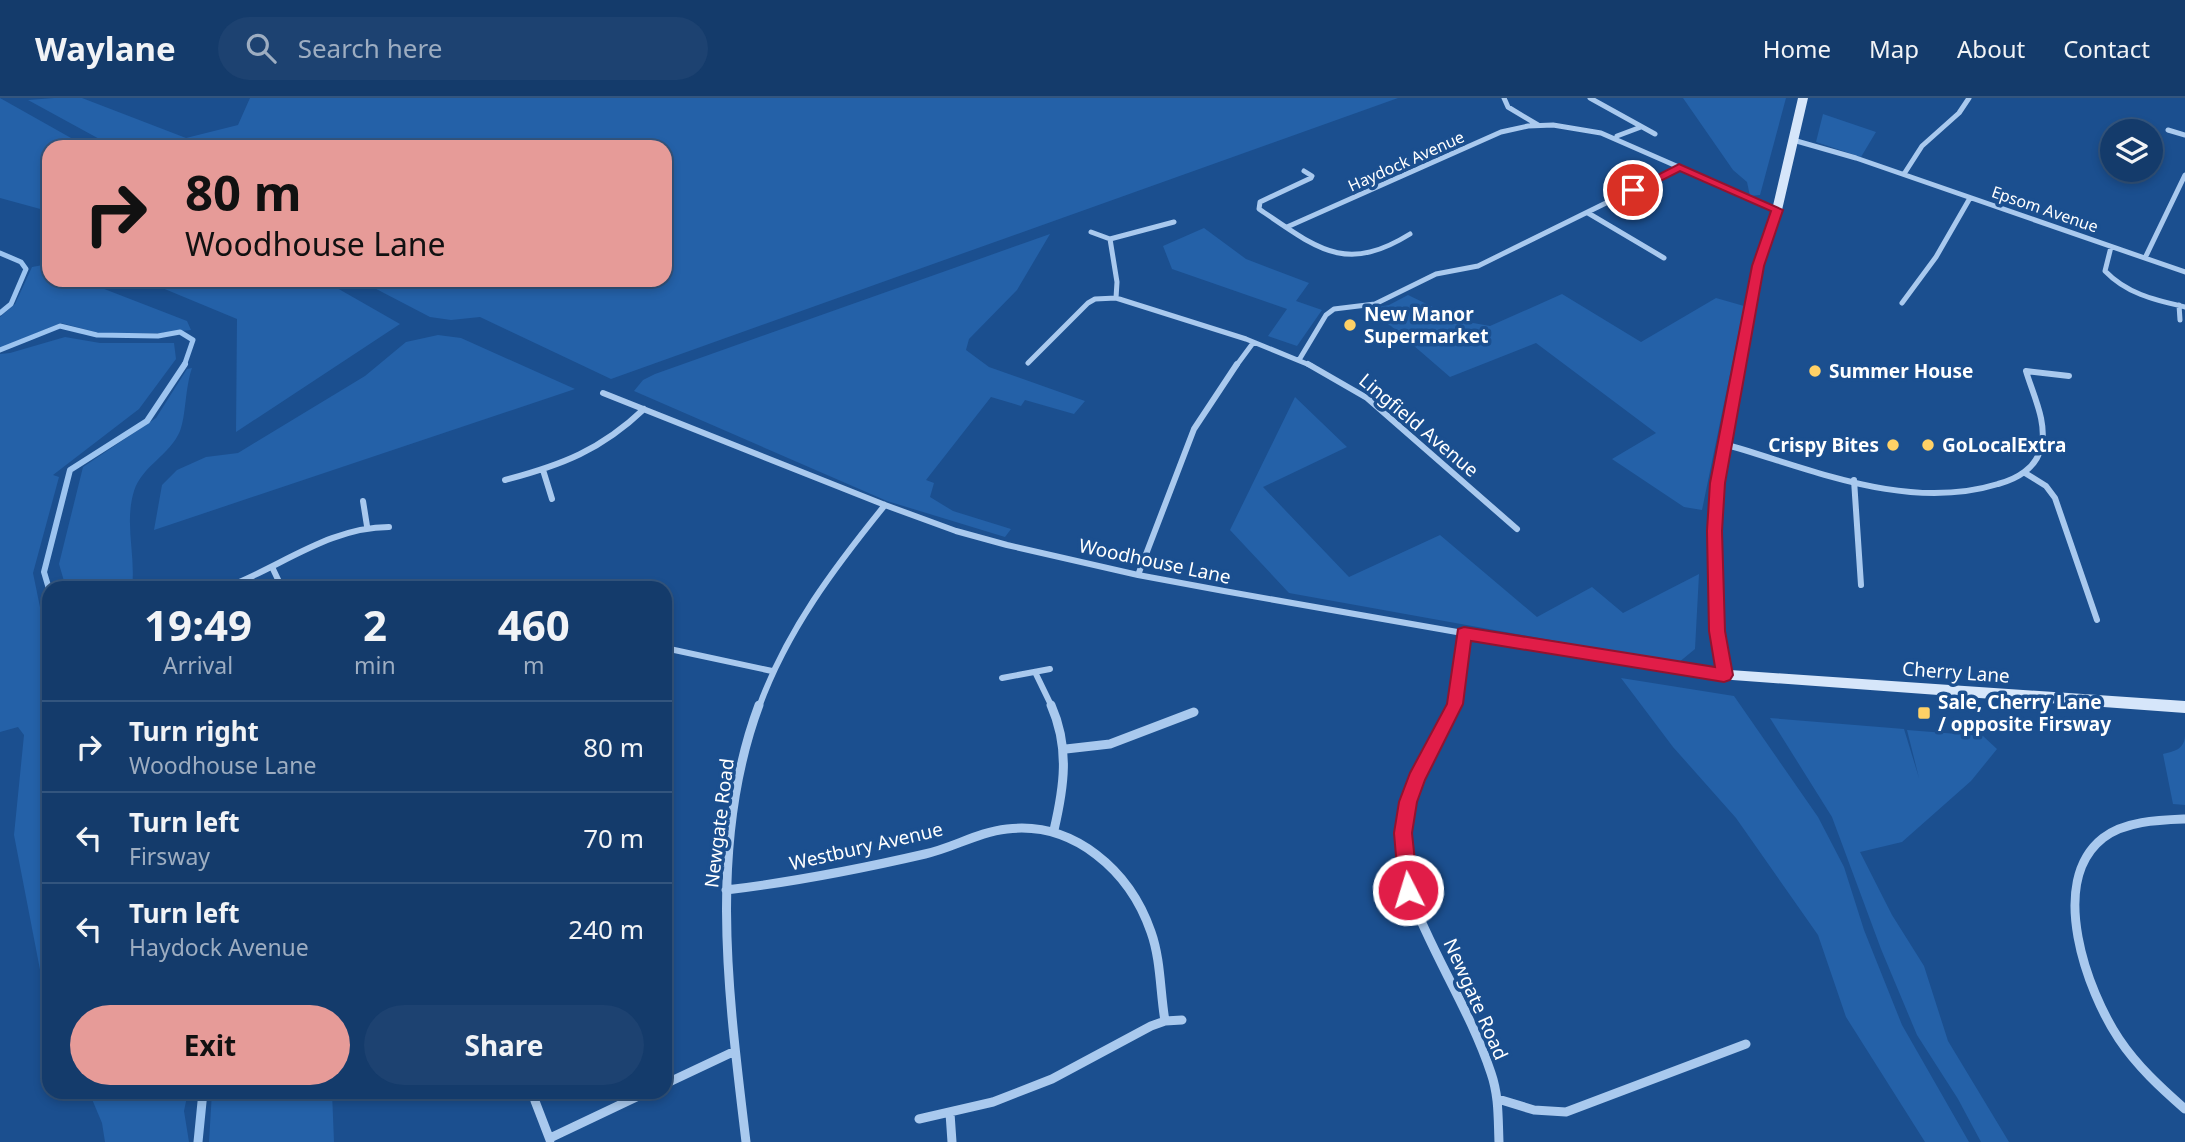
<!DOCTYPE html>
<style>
:root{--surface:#143b6b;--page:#1d4271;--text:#f1f3f6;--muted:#9dadc1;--line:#33557e;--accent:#e69b98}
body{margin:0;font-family:"Noto Sans",sans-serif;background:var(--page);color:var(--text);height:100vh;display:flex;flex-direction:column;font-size:26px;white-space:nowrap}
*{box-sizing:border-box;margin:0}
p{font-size:23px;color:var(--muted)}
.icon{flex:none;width:38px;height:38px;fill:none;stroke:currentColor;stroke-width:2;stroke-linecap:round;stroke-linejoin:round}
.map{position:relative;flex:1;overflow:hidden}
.side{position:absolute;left:42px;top:483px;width:630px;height:518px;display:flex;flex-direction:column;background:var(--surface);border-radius:21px;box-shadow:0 4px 10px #0003,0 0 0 2px var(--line)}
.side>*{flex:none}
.banner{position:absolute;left:42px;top:42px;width:630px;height:147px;border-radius:21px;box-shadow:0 4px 10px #0003,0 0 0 2px var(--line);background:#e69b98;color:#111;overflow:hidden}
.tools{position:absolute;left:2100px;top:21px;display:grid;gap:14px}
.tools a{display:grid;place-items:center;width:63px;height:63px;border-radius:50%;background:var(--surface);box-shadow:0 4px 10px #0003,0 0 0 2px var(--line);font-size:35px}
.pin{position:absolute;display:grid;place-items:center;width:60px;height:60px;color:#fff;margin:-30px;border:4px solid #fff;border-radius:50%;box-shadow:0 2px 7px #0007}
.me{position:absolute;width:77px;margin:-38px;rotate:355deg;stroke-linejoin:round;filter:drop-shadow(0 0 5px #0008)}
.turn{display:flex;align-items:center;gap:24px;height:147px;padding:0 28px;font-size:32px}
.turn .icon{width:91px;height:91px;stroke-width:2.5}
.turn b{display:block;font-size:49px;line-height:60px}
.eta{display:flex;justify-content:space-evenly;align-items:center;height:119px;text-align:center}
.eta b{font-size:42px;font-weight:700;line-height:49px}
.primary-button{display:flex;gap:14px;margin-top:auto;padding:14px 28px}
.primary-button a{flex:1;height:80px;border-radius:42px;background:var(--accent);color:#111;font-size:28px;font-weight:700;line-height:80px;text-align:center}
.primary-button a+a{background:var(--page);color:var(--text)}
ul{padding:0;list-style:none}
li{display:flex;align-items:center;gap:21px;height:91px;padding:0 28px;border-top:2px solid var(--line)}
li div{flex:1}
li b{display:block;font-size:26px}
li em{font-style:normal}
header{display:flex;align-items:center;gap:42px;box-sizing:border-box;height:98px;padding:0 35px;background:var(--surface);border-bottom:2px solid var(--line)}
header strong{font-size:33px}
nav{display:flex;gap:38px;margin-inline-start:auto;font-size:24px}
.search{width:490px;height:63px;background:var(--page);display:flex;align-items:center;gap:18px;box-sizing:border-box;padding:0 24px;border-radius:38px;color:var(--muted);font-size:26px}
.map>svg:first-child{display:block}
.green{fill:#2461a8}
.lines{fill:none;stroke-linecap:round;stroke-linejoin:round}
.stream-far2{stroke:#9cc4f0;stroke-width:5}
.stream-far1{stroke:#9cc4f0;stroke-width:6}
.stream{stroke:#9cc4f0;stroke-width:9}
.street-far2{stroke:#a9c9ee;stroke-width:5}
.street-far1{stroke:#a9c9ee;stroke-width:6}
.street{stroke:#a9c9ee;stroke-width:9}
.secondary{fill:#d6e6fa;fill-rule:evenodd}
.route{fill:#e11d48;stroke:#92132f;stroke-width:2}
.poi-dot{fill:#ffd166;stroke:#1b4f8f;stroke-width:2.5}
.labels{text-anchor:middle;stroke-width:7;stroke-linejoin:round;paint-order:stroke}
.far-street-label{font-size:16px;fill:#fff;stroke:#1b4f8f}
.poi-label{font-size:19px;font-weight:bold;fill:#fff;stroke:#1b4f8f;text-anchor:start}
.street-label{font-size:19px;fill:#fff;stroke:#1b4f8f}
</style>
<header>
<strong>Waylane</strong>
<div class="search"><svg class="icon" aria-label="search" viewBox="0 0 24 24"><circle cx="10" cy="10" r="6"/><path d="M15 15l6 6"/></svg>Search here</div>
<nav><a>Home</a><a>Map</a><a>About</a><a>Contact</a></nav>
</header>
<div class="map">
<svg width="2185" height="1044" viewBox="0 0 2185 1044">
<rect width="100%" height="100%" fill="#1b4f8f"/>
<path class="green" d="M0,0l87,49h-38v73l-5,-10 -44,-12z
M54,0h28l104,40 52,-13 12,-27h1148l-787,281 -131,-62 -29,3 -21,-3 -71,-37h306v-133h-551l-86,-47z
M1683,0h103l-26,97 -10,1 -3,-14 -14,-12z
M1823,16l53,18 -15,25 -45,-15z
M1204,130l42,31 63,24 -13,18 26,9 -25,36 -29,-10 19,-27 -115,-40 -9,-23z
M1050,136l-33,56 -48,49 -3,11 23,17 96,34 -11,13 -49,-14 -4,6 -30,-9 -65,83 8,3 -4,14 23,14 58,18 -6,8 -118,-36 -253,-110 9,-11 12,-6z
M43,167l6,3v12h32l106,41 4,9 -30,3h-62l-38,-10 -61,25v-31l15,-13 17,-37z
M143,182h180l77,44 -164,108 1,-113z
M1562,196l79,48 75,-44 28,8 -42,204 -18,-3 -72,-48 44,-26 -120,-90 -86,34 -59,-51 -29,-16 27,-5 19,-10 54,26 28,5z
M438,237l23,3 114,51 -421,141 8,-45 15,-15 29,-13 32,-4 127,-77 41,-34z
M65,239l35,6h74l2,16 -37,50 -86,66 6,2 -26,96 16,78v165l-6,47 6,5v129l-7,-17 -28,-145 10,-100 -6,-8 -18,5v-378l10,-1z
M192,270c-7,20 -6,48 -12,63 -10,24 -38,35 -46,60 -10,33 2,64 -2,97h-66l-7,-24 24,-97 73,-49 31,-49z
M1295,299l52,50 -84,40 86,90 91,-42 97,82 55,-30 31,26 76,-39 -4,75 -17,14 -389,-70 -59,-63z
M1621,580l113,18 84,121 26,50 20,63 38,95 67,117h-44l-79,-125 -28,-82 -82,-117 -63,-71z
M1770,620l134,11 15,49 -12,-48 76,6 14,13 -26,32 -69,61 -42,10 32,63 32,51 24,75 61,101h-28l-23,-43 -41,-64 -36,-86 -49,-132z
M2185,638v69l-12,-1 -10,-50c11,-3 21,-4 22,-18z
M89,994h99l-4,19 5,31h-84l-3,-19z
M212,994h120l2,50h-125z"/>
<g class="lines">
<path class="stream-far2" d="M0,155l21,9 5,7 -15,35 -11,9
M0,252l60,-24 37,9 61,1 22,-4 13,8 -9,26"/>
<path class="stream-far1" d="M49,491l-5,-17 26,-102 77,-49 38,-57"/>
<path class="stream" d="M198,1044l5,-50"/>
<path class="street-far2" d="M1504,0l4,9 30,18
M1590,0l65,36
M2168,32l17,5
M1617,38l24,-9
M1793,42l63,18 329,114
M1304,73l8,5 -1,2 -51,24 -1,7c57,38 85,66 151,25
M1904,76l18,-28 37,-33 10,-15
M1588,115l76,45
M1287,129l214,-95 27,-6 25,-1 48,8 176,77
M1091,134l19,7
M2111,149l-6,24c22,23 50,29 80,36
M2145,160l40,-83
M1116,200l1,-16 -7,-43 64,-17
M1902,205l34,-46 34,-59
M2179,207l1,15
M1299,262l27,-45 8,-6 41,-5 61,-30 42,-8 201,-99
M1028,265l60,-60 7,-4 21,-1 130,41 66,27
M1236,268l17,-23"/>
<path class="street-far1" d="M1308,266l59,34 150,131
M603,295l282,112 71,26 51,14 131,30 86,16 324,57 176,27
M1724,346c88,25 183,68 274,40 19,-5 38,-16 43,-36 7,-25 -8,-53 -15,-77l43,5
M543,372l9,29
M2025,375l21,13 9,12 42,122
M505,382c57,-15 96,-30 139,-71
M1854,382l7,105
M363,403l4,25
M273,471l9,19
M1138,477l56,-146 43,-65
M237,485c50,-21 96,-56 152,-56
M665,550l107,23
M1035,574l17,35
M1002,580l48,-9
M759,609c28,-77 75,-139 126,-202
M1453,609l11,-74"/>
<path class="street" d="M1051,607c19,43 13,82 3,125
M1454,607c-16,31 -37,63 -46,97 -6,23 -7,68 1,90 23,62 61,118 82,181 8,23 7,45 8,69
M1066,651l44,-5 84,-32
M2185,721c-26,1 -60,2 -82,19 -56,44 -16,153 16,201 18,27 42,49 66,70
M726,792c67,-8 134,-21 199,-36 28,-6 53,-22 82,-25 67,-8 123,42 144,103 10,28 9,60 14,89
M665,986l70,-33
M1498,1001l36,11 32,2 180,-68
M535,1003l15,39
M950,1015l2,29
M919,1021l74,-17 59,-23 99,-53 14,-5 17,-1
M550,1040l97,-46
M746,1044c-17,-143 -39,-298 13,-437"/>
<path class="secondary" d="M1798,0h10l-26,112 -19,56 -39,217 -2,48 2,100 6,39 455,31v12l-466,-34 -9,-48 -2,-100 4,-48 41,-217 19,-56z"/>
</g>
<path class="route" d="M1679,66l104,46 -19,56 -39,217 -3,48 3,100 8,44 -3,5 -6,2 -253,-41 -8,63 -38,76 -8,22 -5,31 6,57 -3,6 -7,2 -6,-2 -3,-6 -5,-57 5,-31 11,-29 37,-69 11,-75 6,-2 251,40 -6,-36 -2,-100 3,-48 42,-217 19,-55 -91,-40 -43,22 -9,-3z"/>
<g class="poi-dot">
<circle cx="1350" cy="227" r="7"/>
<circle cx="1815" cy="273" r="7"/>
<circle cx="1893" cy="347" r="7"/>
<circle cx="1928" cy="347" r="7"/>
<rect x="1917" y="608" width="14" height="14" rx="3.5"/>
</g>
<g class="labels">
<g class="far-street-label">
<text transform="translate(1406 63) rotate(-24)" y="6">Haydock Avenue</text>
<text transform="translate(2045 111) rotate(19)" y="6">Epsom Avenue</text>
</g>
<g class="poi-label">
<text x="1364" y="223">New Manor<tspan x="1364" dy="22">Supermarket</tspan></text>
<text x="1829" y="280">Summer House</text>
<text x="1879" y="354" text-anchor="end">Crispy Bites</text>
<text x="1942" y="354">GoLocalExtra</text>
<text x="1938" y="611">Sale, Cherry Lane<tspan x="1938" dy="22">/ opposite Firsway</tspan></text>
</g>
<g class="street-label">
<text transform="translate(1419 327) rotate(40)" y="7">Lingfield Avenue</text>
<text transform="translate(1155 463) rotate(12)" y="7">Woodhouse Lane</text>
<text transform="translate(1956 574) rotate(4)" y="7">Cherry Lane</text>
<text transform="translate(719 725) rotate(-83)" y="7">Newgate Road</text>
<text transform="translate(866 748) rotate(-13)" y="7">Westbury Avenue</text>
<text transform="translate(1476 901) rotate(66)" y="7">Newgate Road</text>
</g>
</g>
</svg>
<div class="tools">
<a><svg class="icon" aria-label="layers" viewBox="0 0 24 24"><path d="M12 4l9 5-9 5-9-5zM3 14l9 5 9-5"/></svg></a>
</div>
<div class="pin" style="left:1633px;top:92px;background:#d93025"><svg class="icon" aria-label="arrive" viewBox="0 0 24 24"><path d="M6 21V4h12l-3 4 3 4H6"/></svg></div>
<svg class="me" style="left:1408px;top:792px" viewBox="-20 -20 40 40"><circle r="17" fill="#e11d48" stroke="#fff" stroke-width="3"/><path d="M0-11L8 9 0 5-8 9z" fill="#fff"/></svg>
<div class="banner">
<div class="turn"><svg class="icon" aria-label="right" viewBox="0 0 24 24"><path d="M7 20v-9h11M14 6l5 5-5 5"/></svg><div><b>80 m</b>Woodhouse Lane</div></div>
</div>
<section class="side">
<div class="eta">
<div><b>19:49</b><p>Arrival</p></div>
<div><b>2</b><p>min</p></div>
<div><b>460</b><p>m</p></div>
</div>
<ul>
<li><svg class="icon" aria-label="right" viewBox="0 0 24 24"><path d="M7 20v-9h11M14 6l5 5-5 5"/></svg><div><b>Turn right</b><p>Woodhouse Lane</p></div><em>80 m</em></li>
<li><svg class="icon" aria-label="left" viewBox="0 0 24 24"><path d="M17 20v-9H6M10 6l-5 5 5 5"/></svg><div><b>Turn left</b><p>Firsway</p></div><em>70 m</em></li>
<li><svg class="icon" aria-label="left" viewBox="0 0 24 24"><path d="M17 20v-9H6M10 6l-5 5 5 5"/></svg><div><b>Turn left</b><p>Haydock Avenue</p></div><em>240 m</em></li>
</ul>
<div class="primary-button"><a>Exit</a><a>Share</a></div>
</section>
</div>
